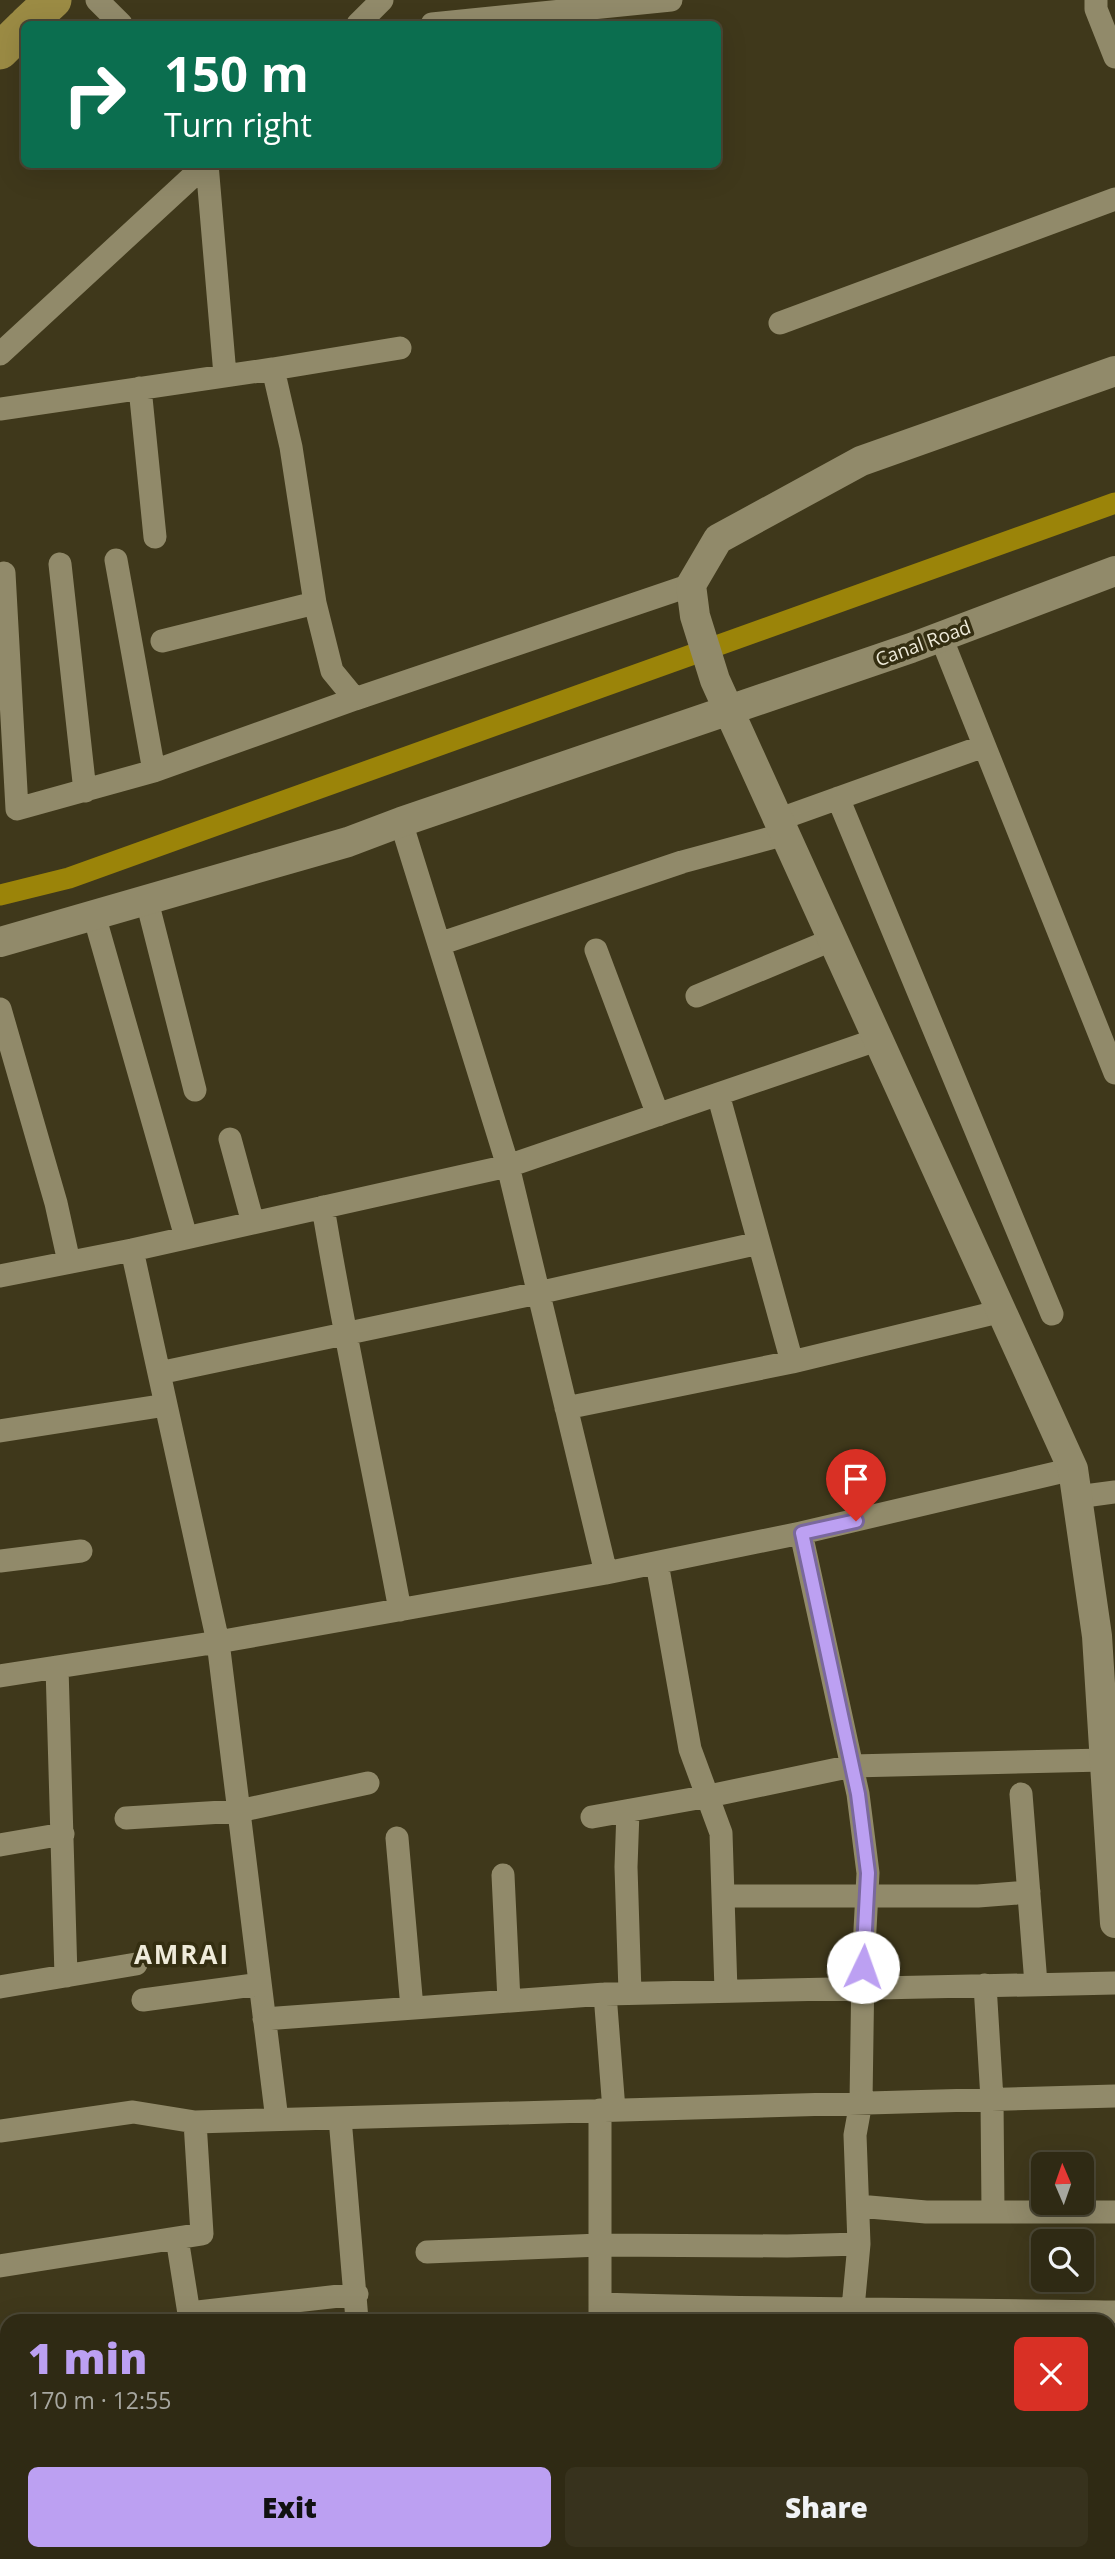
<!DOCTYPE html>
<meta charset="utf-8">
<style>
:root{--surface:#2f2a14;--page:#37321d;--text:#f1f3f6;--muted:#a7a7a0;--line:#4a4634;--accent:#bca0f2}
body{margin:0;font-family:"Open Sans",sans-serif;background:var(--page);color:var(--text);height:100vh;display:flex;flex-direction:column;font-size:26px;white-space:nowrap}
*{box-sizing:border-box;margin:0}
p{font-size:23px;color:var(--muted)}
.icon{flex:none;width:38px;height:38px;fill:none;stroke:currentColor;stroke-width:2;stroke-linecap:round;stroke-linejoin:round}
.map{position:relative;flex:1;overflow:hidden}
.sheet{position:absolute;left:0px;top:2314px;width:1116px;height:247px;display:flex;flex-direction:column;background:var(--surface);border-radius:21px 21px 0 0;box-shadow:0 7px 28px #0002,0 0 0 2px var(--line)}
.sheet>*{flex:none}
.top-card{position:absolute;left:21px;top:21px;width:700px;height:147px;border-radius:10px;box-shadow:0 7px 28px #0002,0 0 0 2px var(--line);background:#0b6e4f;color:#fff;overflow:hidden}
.needle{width:46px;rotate:358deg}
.controls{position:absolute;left:1031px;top:2152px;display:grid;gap:14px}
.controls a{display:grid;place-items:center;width:63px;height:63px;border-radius:10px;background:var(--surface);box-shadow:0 7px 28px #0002,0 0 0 2px var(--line);font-size:35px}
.pin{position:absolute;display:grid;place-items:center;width:60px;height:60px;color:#fff;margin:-72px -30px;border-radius:50% 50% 50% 0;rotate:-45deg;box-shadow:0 0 7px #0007}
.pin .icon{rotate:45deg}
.me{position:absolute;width:77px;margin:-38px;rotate:3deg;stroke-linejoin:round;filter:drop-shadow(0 0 5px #0008)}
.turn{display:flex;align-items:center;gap:24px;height:147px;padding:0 28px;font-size:32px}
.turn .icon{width:91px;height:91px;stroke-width:2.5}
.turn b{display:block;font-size:49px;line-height:60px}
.round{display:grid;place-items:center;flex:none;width:74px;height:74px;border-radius:10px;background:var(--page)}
.head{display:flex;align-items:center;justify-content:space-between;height:119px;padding:0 28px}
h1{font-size:42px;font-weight:800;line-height:52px;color:var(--accent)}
.button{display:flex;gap:14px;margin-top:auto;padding:14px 28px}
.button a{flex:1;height:80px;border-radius:10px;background:var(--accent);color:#111;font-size:28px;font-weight:800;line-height:80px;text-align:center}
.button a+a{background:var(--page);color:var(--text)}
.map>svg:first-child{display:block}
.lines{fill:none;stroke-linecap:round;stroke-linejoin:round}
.canal{stroke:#9b8409;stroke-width:21}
.minor{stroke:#918a6a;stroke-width:23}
.tertiary{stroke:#918a6a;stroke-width:30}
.secondary{stroke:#918a6a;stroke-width:33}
.primary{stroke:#9b8b44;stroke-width:37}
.route-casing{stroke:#7a689d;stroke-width:18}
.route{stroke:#bca0f2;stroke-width:12}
.labels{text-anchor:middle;stroke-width:7;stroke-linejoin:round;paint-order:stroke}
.street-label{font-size:19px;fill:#efebda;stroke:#342e11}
.district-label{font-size:26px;font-weight:bold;letter-spacing:2px;fill:#efebda;stroke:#342e11}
</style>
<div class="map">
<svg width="1115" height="2559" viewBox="0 0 1115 2559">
<rect width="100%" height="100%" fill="#3f381b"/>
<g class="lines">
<path class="canal" d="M0,895l69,-17 1046,-375"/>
<path class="minor" d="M97,0l24,24
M1096,0v9l19,48
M358,24l24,-24
M432,24l239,-24
M207,164l18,211
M780,323l335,-124
M0,354l206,-190
M273,369l127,-21
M140,388l15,149
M0,409l273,-40 18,78 24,156 17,68 23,28 336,-114
M116,560l38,211
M60,564l25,227
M4,573l13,236 137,-38 201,-72
M941,637l174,436
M162,641l153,-38
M838,798l214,516
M780,819l204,-73
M401,822l107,344 371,-127
M147,901l48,189
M94,915l92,322
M439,944l243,-82 104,-28
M596,950l62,165
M697,996l137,-57
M0,1009l56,194 13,59
M718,1094l74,268
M230,1139l23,84
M323,1207c22,135 52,268 77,403
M132,1250l86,392 388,-69
M0,1276l132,-26 376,-84 98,407 195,-40
M159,1373l379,-80 221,-50
M566,1408l226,-46 210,-51
M0,1431l166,-26
M1077,1497l38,-5
M0,1561l81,-10
M657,1563l33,186 31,84 5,158
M57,1667l9,309
M0,1676l218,-34 59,478
M1021,1794l15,190
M628,1811l-2,56 4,126
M592,1817l117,-21 143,-30 252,-6
M126,1818l113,-7 129,-28
M397,1838l15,170
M0,1845l63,-11
M503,1875l6,126
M725,1896h253l51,-4
M985,1985l7,114 1,113
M0,1987l136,-23
M605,1994l9,116
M143,2000l117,-16
M264,2019l341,-25 510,-11
M340,2118l17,202
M195,2122l920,-26
M0,2131l133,-19 62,10 7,112 -202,32
M858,2206l68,6h189
M177,2238l13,82
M427,2252l173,-7 187,1 72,-2
M600,2304c172,6 343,5 515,8
M189,2313l168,-19
M600,2320v-210
M854,2320l-1,-12 6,-64 -4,-109 6,-33 2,-135 5,-94 -10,-79 -57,-261 272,-64
M0,2388l7,-2"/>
<path class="tertiary" d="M1115,371l-254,90 -143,78 -27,46 4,31 20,64 358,789 24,167 18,287
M0,942l348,-100 53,-20 510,-174 204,-77"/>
<path class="secondary" d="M0,2518l7,-1"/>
<path class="primary" d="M27,24l26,-24
M0,51l24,-24
M1110,2466h5
M872,2559l1,-6"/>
</g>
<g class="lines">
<g class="route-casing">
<path id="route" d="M856,1521l-54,12 56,261 10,79 -5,94"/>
</g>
<use href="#route" class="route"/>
</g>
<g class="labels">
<g class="street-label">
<text transform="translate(923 643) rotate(-20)" y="7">Canal Road</text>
</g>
<g class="district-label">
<text x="182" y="1964">AMRAI</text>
</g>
</g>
</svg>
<div class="controls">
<a><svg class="needle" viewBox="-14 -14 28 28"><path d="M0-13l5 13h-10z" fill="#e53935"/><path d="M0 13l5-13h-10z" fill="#a7a7a0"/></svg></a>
<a><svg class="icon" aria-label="search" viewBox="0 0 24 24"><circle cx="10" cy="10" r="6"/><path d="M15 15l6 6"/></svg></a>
</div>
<div class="pin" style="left:856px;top:1521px;background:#d93025"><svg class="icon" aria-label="arrive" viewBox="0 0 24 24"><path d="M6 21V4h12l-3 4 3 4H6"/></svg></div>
<svg class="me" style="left:863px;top:1967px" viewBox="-20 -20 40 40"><circle r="19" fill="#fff"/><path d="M0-13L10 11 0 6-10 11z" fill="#bca0f2"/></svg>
<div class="top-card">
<div class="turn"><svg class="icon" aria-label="right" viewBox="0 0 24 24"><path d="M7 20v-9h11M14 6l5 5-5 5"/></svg><div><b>150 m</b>Turn right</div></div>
</div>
<section class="sheet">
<div class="head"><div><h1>1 min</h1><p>170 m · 12:55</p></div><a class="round" style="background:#d93025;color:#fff"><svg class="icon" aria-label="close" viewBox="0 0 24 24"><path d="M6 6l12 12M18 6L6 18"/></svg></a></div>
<div class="button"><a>Exit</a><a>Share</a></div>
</section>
</div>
